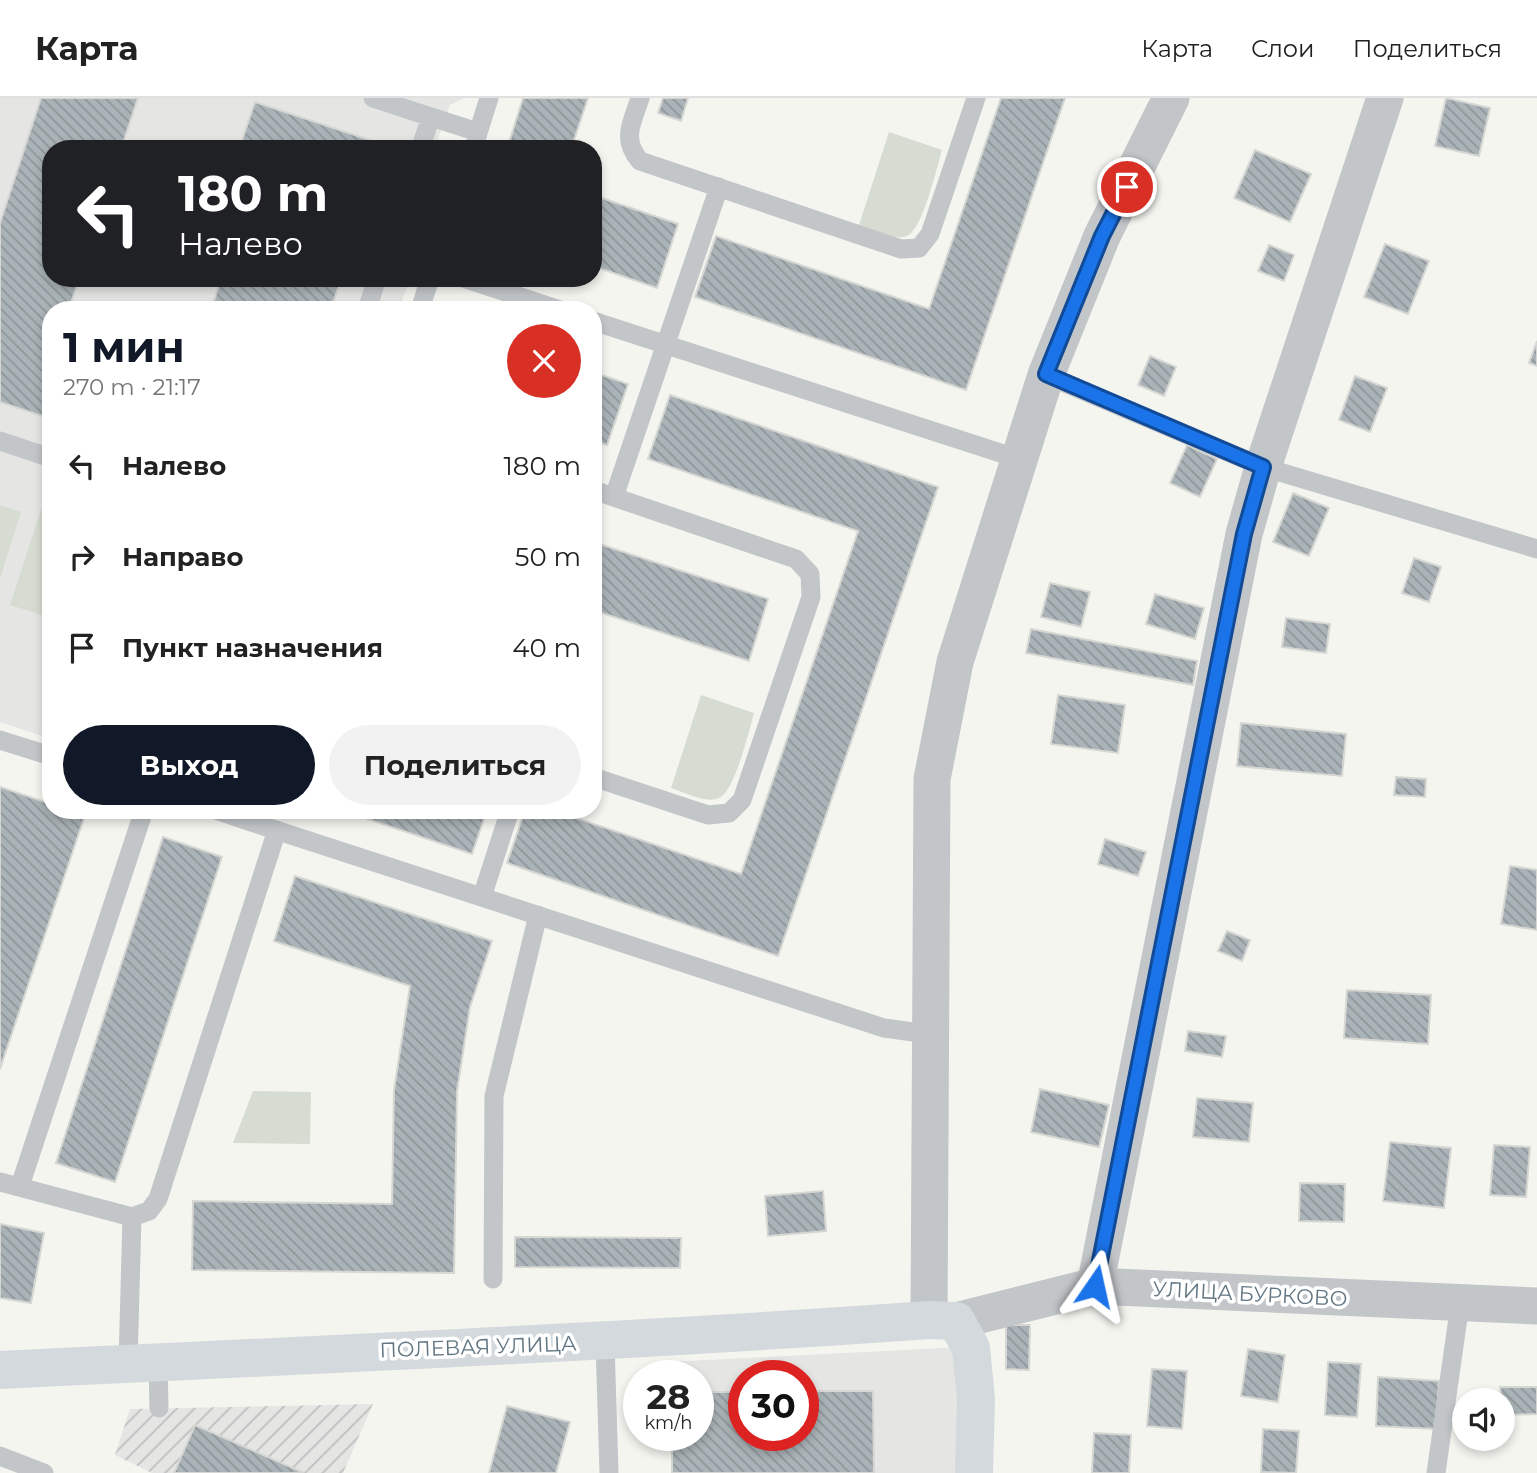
<!DOCTYPE html>
<html lang="ru">
<meta charset="utf-8">
<style>
:root{--surface:#fff;--page:#f2f2f2;--text:#222;--muted:#767676;--line:#e0e0e0;--accent:#111827}
body{margin:0;font-family:Montserrat,sans-serif;background:var(--page);color:var(--text);height:100vh;display:flex;flex-direction:column;font-size:26px;white-space:nowrap}
*{box-sizing:border-box;margin:0}
p{font-size:23px;color:var(--muted)}
.icon{flex:none;width:38px;height:38px;fill:none;stroke:currentColor;stroke-width:2;stroke-linecap:round;stroke-linejoin:round}
.map{position:relative;flex:1;overflow:hidden}
.sheet{position:absolute;left:42px;top:203px;width:560px;height:518px;display:flex;flex-direction:column;background:var(--surface);border-radius:28px;box-shadow:0 4px 10px #0003}
.sheet>*{flex:none}
.guide{position:absolute;left:42px;top:42px;width:560px;height:147px;border-radius:28px;box-shadow:0 4px 10px #0003;background:#202124;color:#fff;overflow:hidden}
.controls{position:absolute;left:1452px;top:1290px;display:grid;gap:14px}
.controls a{display:grid;place-items:center;width:63px;height:63px;border-radius:50%;background:var(--surface);box-shadow:0 4px 10px #0003;font-size:35px}
.speed{position:absolute;left:623px;top:1262px;display:flex;gap:14px;font-size:35px;font-weight:700;text-align:center}
.speed>*{display:grid;place-content:center;width:91px;height:91px;border-radius:50%;background:var(--surface);box-shadow:0 4px 10px #0003;line-height:1}
.speed small{font-size:18px;font-weight:400}
.speed .limit{border:10px solid #d22;background:#fff;color:#111}
.pin{position:absolute;display:grid;place-items:center;width:60px;height:60px;color:#fff;margin:-30px;border:4px solid #fff;border-radius:50%;box-shadow:0 2px 7px #0007}
.me{position:absolute;width:77px;margin:-38px;rotate:11deg;stroke-linejoin:round;filter:drop-shadow(0 0 5px #0008)}
.turn{display:flex;align-items:center;gap:24px;height:147px;padding:0 21px;font-size:32px}
.turn .icon{width:91px;height:91px;stroke-width:2.5}
.turn b{display:block;font-size:49px;line-height:60px}
.round{display:grid;place-items:center;flex:none;width:74px;height:74px;border-radius:37px;background:var(--page)}
.summary{display:flex;align-items:center;justify-content:space-between;height:119px;padding:0 21px}
h1{font-size:42px;font-weight:700;line-height:52px;color:var(--accent)}
.button{display:flex;gap:14px;margin-top:auto;padding:14px 21px}
.button a{flex:1;height:80px;border-radius:42px;background:var(--accent);color:#fff;font-size:28px;font-weight:700;line-height:80px;text-align:center}
.button a+a{background:var(--page);color:var(--text)}
ul{padding:0;list-style:none}
li{display:flex;align-items:center;gap:21px;height:91px;padding:0 21px}
li div{flex:1}
li b{display:block;font-size:26px}
li em{font-style:normal}
header{display:flex;align-items:center;gap:42px;box-sizing:border-box;height:98px;padding:0 35px;background:var(--surface);border-bottom:2px solid var(--line)}
header strong{font-size:33px}
nav{display:flex;gap:38px;margin-inline-start:auto;font-size:24px}
.map>svg:first-child{display:block}
.built{fill:#e5e6e4;fill-rule:evenodd}
.industrial{fill:url(#industrial-furrows)}
.park{fill:#d6dcd1}
.building{fill:url(#building-back-hatch);stroke:#d6d6d3;stroke-width:2}
.lines{fill:none;stroke-linecap:round;stroke-linejoin:round}
.lane{stroke:#c2c6c9;stroke-width:19}
.street{stroke:#c2c6c9;stroke-width:37}
.secondary{stroke:#d3d9dc;stroke-width:38}
.route-casing{stroke:#114b97;stroke-width:18}
.route{stroke:#1a73e8;stroke-width:12}
.labels{text-anchor:middle;stroke-width:7;stroke-linejoin:round;paint-order:stroke}
.street-label{font-size:21px;fill:#627683;stroke:#fff}
</style>
<header>
<strong>Карта</strong>
<nav><a>Карта</a><a>Слои</a><a>Поделиться</a></nav>
</header>
<div class="map">
<svg width="1537" height="1375" viewBox="0 0 1537 1375">
<defs>
<pattern id="industrial-furrows" width="10" height="10" patternUnits="userSpaceOnUse" patternTransform="scale(1.75)"><rect width="10" height="10" fill="#e5e6e4"/><path d="M-1 1l2-2M0 10L10 0M9 11l2-2" fill="none" stroke="#bdbfbe"/></pattern>
<pattern id="building-back-hatch" width="6" height="6" patternUnits="userSpaceOnUse" patternTransform="scale(1.75)"><rect width="6" height="6" fill="#aab3b7"/><path d="M-1 5l2 2M0 0l6 6M5-1l2 2" fill="none" stroke="#8e969a"/></pattern>
</defs>
<rect width="100%" height="100%" fill="#f5f5f0"/>
<path class="built" d="M0,0h465l-15,7 -12,34 8,10h-395v129h359l-11,32h-348v429l-51,-17z
M962,1249l1,126h-291l26,-38v-59l-29,-1 -3,-13zM744,1278h59v59h-59z"/>
<path class="industrial" d="M373,1306l-30,69h-191l-37,-18 15,-46z"/>
<path class="park" d="M889,34l53,18c-5,17 -19,79 -35,86 -14,5 -35,-7 -48,-11z
M49,387l2,1v132l-41,-13z
M0,407l21,7 -21,67z
M701,597l53,18c-5,18 -19,78 -35,85 -14,6 -35,-6 -48,-10z
M253,993l58,1 -1,52 -77,-1z"/>
<path class="building" d="M41,0h97l-17,51h-70v129h28l-10,32h-18v109l-51,-17v-179z
M523,0h65l-17,51h-64z
M663,0h25l-7,23 -23,-8z
M1001,0h64l-99,292 -271,-93 21,-61 213,73z
M1446,0l44,10 -11,48 -44,-10z
M255,4l130,43 -1,4h-145z
M1255,52l56,24 -21,48 -56,-24z
M593,97l85,29 -21,64 -64,-22z
M1385,146l44,17 -21,53 -44,-17z
M1269,147l25,10 -10,26 -26,-10z
M221,180h120l-10,32h-120z
M1537,243v25l-8,-3z
M1150,258l26,11 -12,29 -26,-11z
M593,274l35,12 -21,61 -14,-4z
M1355,278l32,12 -17,44 -31,-12z
M670,297l268,92 -160,469 -271,-93 18,-53h28l188,64 117,-343 -210,-72z
M1187,347l30,14 -17,38 -30,-14z
M1293,395l36,15 -20,48 -36,-14z
M593,444l175,57 -19,62 -156,-51z
M1414,460l27,9 -12,35 -27,-9z
M1050,485l40,9 -9,35 -40,-10z
M1155,496l49,14 -9,31 -49,-15z
M1286,520l44,6 -4,29 -44,-6z
M1031,531l166,32 -4,24 -167,-32z
M1058,597l67,10 -7,48 -67,-9z
M1241,625l105,11 -4,42 -105,-10z
M1396,679l30,2 -1,18 -31,-2z
M0,689l51,17v6h19l15,5 -85,254z
M341,712h146l-15,44z
M163,739l59,20 -107,325 -59,-19z
M1105,741l41,13 -8,24 -40,-12z
M1510,768l27,4v60l-36,-6z
M295,778l197,65 -22,66 -13,84 -3,182 -262,-3 1,-69 199,3 2,-114 16,-104 -136,-45z
M1227,833l23,9 -8,21 -24,-10z
M1347,892l84,5 -3,49 -84,-6z
M1188,933l38,5 -4,21 -37,-6z
M1040,991l69,16 -10,42 -68,-15z
M1197,1000l56,5 -4,39 -56,-5z
M1390,1044l61,6 -7,60 -61,-7z
M1494,1047l36,2 -4,50 -36,-2z
M1300,1085l45,1 -1,38 -45,-1z
M823,1093l3,40 -58,5 -3,-40z
M0,1126l44,9 -13,70 -31,-5z
M515,1139l166,1 -1,30 -165,-1z
M1006,1227h24l-1,45 -23,-1z
M1248,1251l37,6 -7,47 -37,-6z
M1328,1264l33,2 -4,53 -32,-2z
M1152,1271l35,2 -5,58 -35,-3z
M1378,1279l61,4 -3,48 -60,-3z
M1500,1289h37v27l-34,1z
M803,1293h70l1,82h-202v-38h26v-43h46v43h59z
M507,1308l63,16 -14,51h-67z
M195,1327l109,48h-130z
M1263,1331l36,2 -3,42 -35,-1z
M1094,1335l37,2 -2,38h-37z"/>
<g class="lines">
<path class="lane" d="M373,0l58,19 -11,32
M640,0c-8,25 -19,41 0,63l261,88 18,-1 11,-14 46,-136
M431,19l47,15
M473,51l16,-51
M463,180l97,32
M367,212l10,-32
M420,212l10,-32
M593,223l426,138
M1046,277l217,92 274,82
M0,343l51,17
M593,392l203,69 14,15 1,23 -69,203 -13,13 -21,2 -115,-38
M614,399l105,-310
M0,642l51,16
M216,712l35,12 3,-11
M251,724l633,206 44,6
M482,799l28,-87
M0,1084l132,35 17,-6 9,-12 119,-369
M20,1088l124,-376
M493,1181l1,-183 44,-181
M605,1244l4,131
M158,1263l1,47
M128,1266l4,-147
M0,1358l44,17
M1436,1375l24,-169"/>
<path class="street" d="M1095,1188l149,-752 19,-67 122,-369
M929,1222l3,-541 23,-117 91,-287 56,-139 69,-138
M956,1223l139,-35 442,20"/>
<path class="secondary" d="M0,1272c310,-15 619,-28 929,-50l27,1 15,27 5,51 -2,74"/>
</g>
<g class="lines">
<g class="route-casing">
<path id="route" d="M1095,1188l149,-752 19,-67 -217,-93 56,-138 25,-49"/>
</g>
<use href="#route" class="route"/>
</g>
<g class="labels">
<g class="street-label">
<text transform="translate(1250 1196) rotate(3)" y="7">УЛИЦА БУРКОВО</text>
<text transform="translate(478 1249) rotate(-2)" y="7">ПОЛЕВАЯ УЛИЦА</text>
</g>
</g>
</svg>
<div class="controls">
<a><svg class="icon" aria-label="sound" viewBox="0 0 24 24"><path d="M4 9h4l5-4v14l-5-4H4zM17 9q2 3 0 6"/></svg></a>
</div>
<div class="speed"><div>28<small>km/h</small></div><div class="limit">30</div></div>
<div class="pin" style="left:1127px;top:89px;background:#d93025"><svg class="icon" aria-label="arrive" viewBox="0 0 24 24"><path d="M6 21V4h12l-3 4 3 4H6"/></svg></div>
<svg class="me" style="left:1095px;top:1188px" viewBox="-20 -20 40 40"><path d="M0-17L14 15 0 8-14 15z" fill="#1a73e8" stroke="#fff" stroke-width="4"/></svg>
<div class="guide">
<div class="turn"><svg class="icon" aria-label="left" viewBox="0 0 24 24"><path d="M17 20v-9H6M10 6l-5 5 5 5"/></svg><div><b>180 m</b>Налево</div></div>
</div>
<section class="sheet">
<div class="summary"><div><h1>1 мин</h1><p>270 m · 21:17</p></div><a class="round" style="background:#d93025;color:#fff"><svg class="icon" aria-label="close" viewBox="0 0 24 24"><path d="M6 6l12 12M18 6L6 18"/></svg></a></div>
<ul>
<li><svg class="icon" aria-label="left" viewBox="0 0 24 24"><path d="M17 20v-9H6M10 6l-5 5 5 5"/></svg><div><b>Налево</b></div><em>180 m</em></li>
<li><svg class="icon" aria-label="right" viewBox="0 0 24 24"><path d="M7 20v-9h11M14 6l5 5-5 5"/></svg><div><b>Направо</b></div><em>50 m</em></li>
<li><svg class="icon" aria-label="arrive" viewBox="0 0 24 24"><path d="M6 21V4h12l-3 4 3 4H6"/></svg><div><b>Пункт назначения</b></div><em>40 m</em></li>
</ul>
<div class="button"><a>Выход</a><a>Поделиться</a></div>
</section>
</div>
